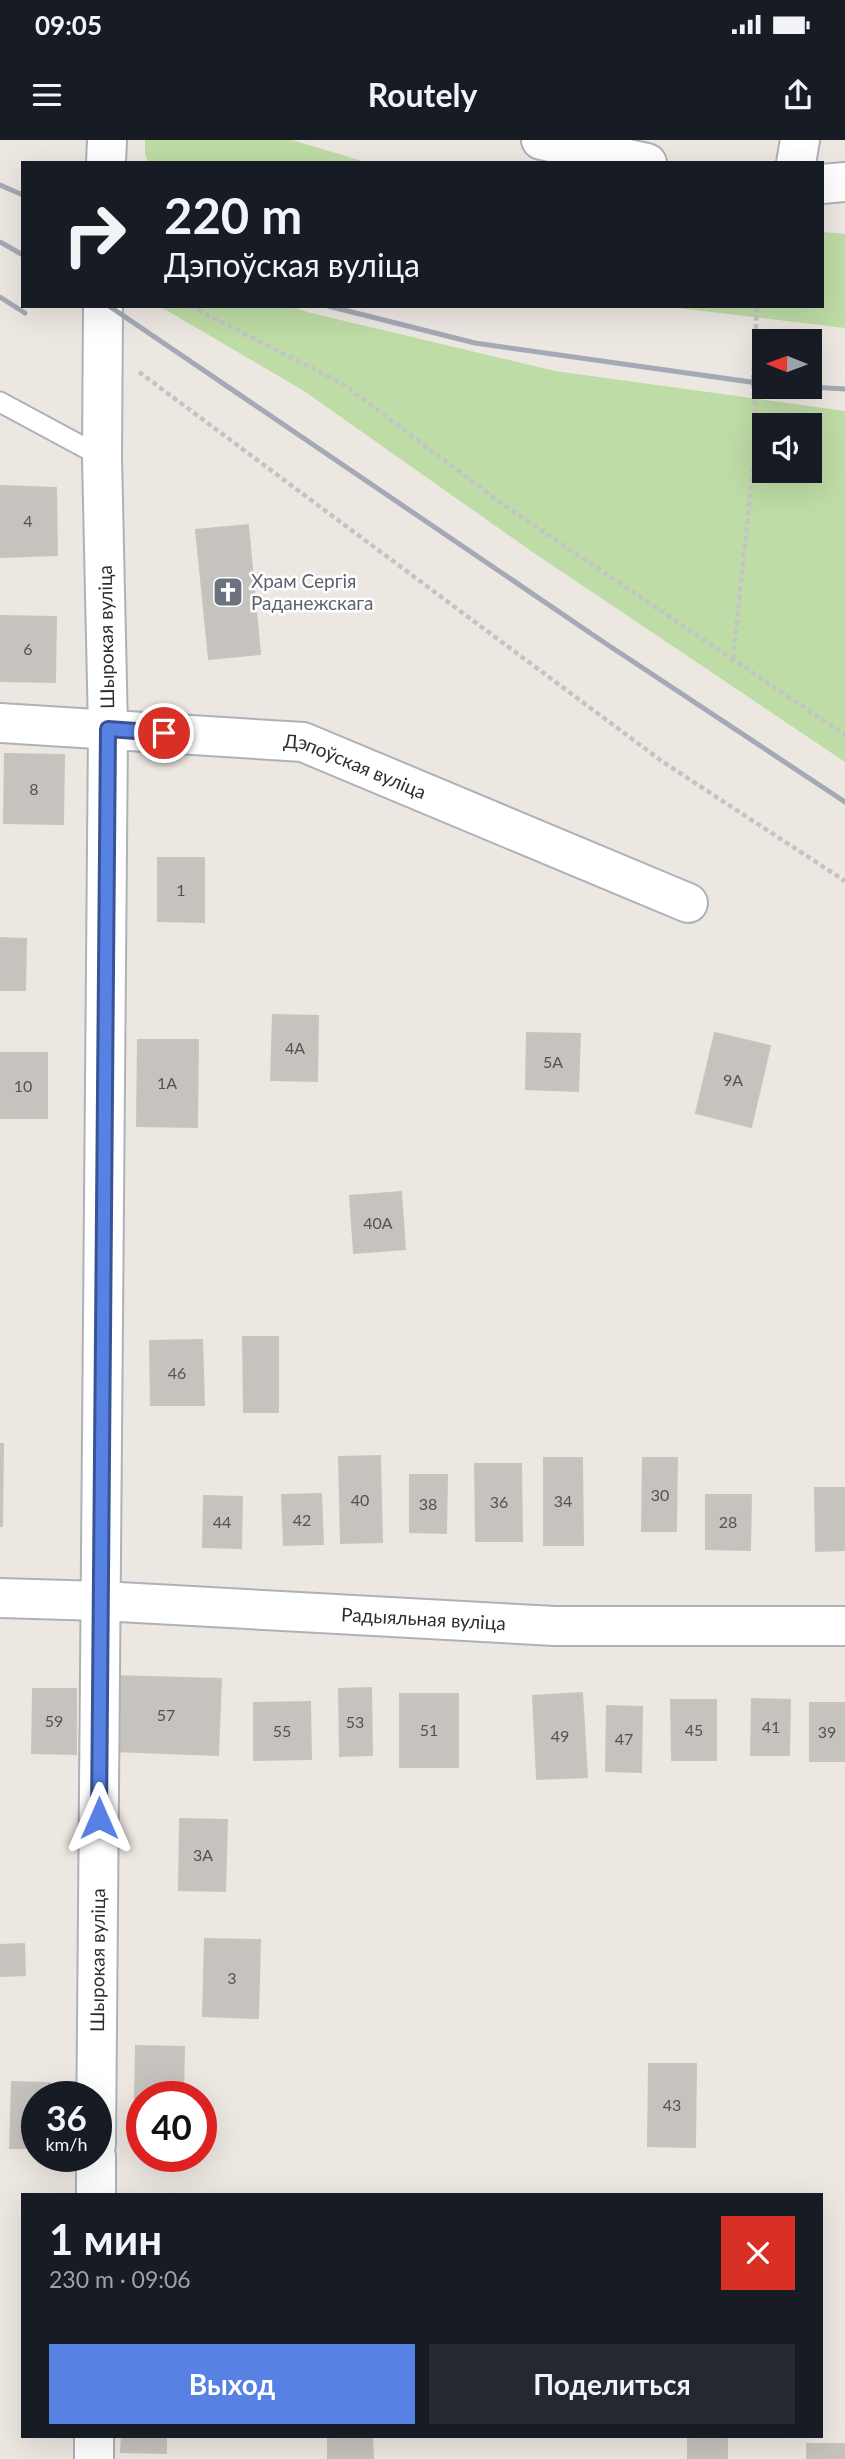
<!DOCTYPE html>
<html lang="ru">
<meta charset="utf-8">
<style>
:root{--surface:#171b24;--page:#242831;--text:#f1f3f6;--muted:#9ea1a6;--accent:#5881e4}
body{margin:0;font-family:Lato,sans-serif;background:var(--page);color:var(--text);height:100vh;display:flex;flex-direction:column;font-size:26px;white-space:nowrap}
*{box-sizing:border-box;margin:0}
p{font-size:23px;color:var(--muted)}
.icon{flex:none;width:38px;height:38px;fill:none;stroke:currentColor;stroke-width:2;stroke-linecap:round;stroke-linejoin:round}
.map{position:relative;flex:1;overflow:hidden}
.drawer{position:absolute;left:21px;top:2053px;width:802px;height:245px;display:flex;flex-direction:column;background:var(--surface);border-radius:0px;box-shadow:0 7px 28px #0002}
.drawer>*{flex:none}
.banner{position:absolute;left:21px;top:21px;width:803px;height:147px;border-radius:0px;box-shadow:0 7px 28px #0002;background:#171b24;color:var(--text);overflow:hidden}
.needle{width:46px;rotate:271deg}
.tools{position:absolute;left:752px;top:189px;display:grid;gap:14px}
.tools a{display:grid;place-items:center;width:70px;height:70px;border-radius:0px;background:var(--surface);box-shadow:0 7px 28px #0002;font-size:35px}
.speed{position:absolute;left:21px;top:1941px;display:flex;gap:14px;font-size:35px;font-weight:700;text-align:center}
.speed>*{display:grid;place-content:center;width:91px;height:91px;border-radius:50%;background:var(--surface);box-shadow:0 7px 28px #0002;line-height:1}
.speed small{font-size:18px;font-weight:400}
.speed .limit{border:10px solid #d22;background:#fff;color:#111}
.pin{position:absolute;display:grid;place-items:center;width:60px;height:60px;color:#fff;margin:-30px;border:4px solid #fff;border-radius:50%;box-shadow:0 2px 7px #0007}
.me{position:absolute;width:77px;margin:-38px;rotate:0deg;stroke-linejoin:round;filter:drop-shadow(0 0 5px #0008)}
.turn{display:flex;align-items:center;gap:24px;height:147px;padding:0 28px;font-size:32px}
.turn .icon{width:91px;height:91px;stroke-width:2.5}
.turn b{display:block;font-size:49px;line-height:60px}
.round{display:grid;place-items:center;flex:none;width:74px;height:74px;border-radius:0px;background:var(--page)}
.head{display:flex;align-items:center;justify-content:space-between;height:119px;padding:0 28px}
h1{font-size:42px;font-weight:700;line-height:52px}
.primary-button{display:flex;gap:14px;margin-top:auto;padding:14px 28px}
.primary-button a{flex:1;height:80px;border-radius:0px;background:var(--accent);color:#fff;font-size:28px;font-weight:700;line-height:80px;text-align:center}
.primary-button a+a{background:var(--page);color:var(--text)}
.status{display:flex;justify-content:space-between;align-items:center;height:49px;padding:0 35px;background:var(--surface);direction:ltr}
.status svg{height:19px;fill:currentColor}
header{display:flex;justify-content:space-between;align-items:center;height:91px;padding:0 28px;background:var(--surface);font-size:32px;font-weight:700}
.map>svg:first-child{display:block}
.green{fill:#bedca6;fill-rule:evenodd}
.building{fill:#c6c2bd;stroke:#c9c3bc;stroke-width:2}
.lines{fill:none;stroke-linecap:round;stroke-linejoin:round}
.service-casing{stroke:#afb1b8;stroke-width:23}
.minor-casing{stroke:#afb1b8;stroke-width:42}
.tertiary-casing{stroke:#afb1b8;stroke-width:42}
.path{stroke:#c4c4c4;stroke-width:4.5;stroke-dasharray:5 3.5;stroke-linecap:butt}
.service{stroke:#fff;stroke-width:19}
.minor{stroke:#fff;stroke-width:38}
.tertiary{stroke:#fff;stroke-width:38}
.rail{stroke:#a5a9b5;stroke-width:5}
.route-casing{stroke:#395494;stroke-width:18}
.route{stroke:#5881e4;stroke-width:12}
.labels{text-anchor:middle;stroke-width:5;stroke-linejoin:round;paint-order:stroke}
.number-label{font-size:16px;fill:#545352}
.worship-label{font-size:19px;fill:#5b616d;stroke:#fff;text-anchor:start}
.street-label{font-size:19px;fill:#2e2e2e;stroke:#fff}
</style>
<div class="status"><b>09:05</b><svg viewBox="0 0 49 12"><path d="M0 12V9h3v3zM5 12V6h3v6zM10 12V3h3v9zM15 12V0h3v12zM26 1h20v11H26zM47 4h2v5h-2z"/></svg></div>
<header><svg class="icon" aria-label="menu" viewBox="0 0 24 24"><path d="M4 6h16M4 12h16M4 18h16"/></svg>Routely<svg class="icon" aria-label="share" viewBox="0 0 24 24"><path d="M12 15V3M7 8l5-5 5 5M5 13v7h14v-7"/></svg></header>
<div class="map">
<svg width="845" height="2319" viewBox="0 0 845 2319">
<rect width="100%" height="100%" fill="#ede7e2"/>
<path class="green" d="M145,0h147l77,23h-221l-3,-9z
M823,92l22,2v94l-184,-22h161z
M159,166h130l22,7 244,58 290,40v351l-314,-211 -227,-160zM765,285h45v46h-45z"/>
<path class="building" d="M0,346l56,2 1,67 -57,2z
M248,385l12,129 -51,5 -13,-129z
M0,476l56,1 -1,65 -55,-1z
M5,614l59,1 -1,69 -59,-1z
M158,718h46v64l-46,-1z
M0,798l26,1 -1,51h-25z
M273,875l45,1 -1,65 -46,-1z
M527,893l53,1 -2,57 -52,-2z
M715,893l55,13 -19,81 -55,-14z
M138,900h60l-1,87 -60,-1z
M0,913h47v65h-47z
M401,1052l4,57 -51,4 -4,-57z
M243,1197h35v75h-34z
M202,1200l2,65h-53l-1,-64z
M0,1304h3l-1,82h-2z
M380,1316l2,86 -41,1 -2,-86z
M544,1318h38l1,87h-39z
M643,1318h34l-1,73h-34z
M475,1324h46l1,77h-46z
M410,1335h37l-1,58 -36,-1z
M815,1348h30v62l-29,1z
M321,1354l2,50 -39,1 -2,-50z
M706,1355h45l-1,55 -44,-1z
M204,1356l38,1 -1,51 -38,-1z
M114,1536l107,3 -3,76 -106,-4z
M371,1548l1,67 -32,1 -1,-67z
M33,1549h43v65l-44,-1z
M582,1553l5,84 -50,2 -4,-83z
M400,1554h58v73h-58z
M752,1559l38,1 -1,55h-38z
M671,1560h45v60h-44z
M310,1562l1,57 -57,1v-57z
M810,1563h34v58h-34z
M607,1566l35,1 -1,65 -35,-1z
M180,1679l47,1 -2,71 -46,-1z
M205,1799l55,1 -2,78 -55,-2z
M24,1804l1,31 -25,1v-31z
M136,1906l48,1 -1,49h-41v3h-7z
M649,1924h47l-1,83 -47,-1z
M12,1942l38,1 -1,13h-12v52h-27z
M122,2296h44v17l-45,-1z
M328,2296h44l1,23h-45z
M688,2296h39v23h-39z
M807,2304h38v15h-38z"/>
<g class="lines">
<g class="service-casing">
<path id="service" d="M0,262l102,55"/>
</g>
<g class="minor-casing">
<g id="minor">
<path d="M541,0l106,23"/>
<path d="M796,23l4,-23"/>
<path d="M822,44l23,-2"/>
<path id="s1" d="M0,583l303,19 385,161"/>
<path id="s2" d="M0,1458l101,3 454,25h290"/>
</g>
</g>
<g class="tertiary-casing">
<g id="tertiary">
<path d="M106,23l1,-23"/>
<path id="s3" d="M96,2004l12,-1415 -6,-272 1,-151"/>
<path d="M96,2054v-38"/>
<path d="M94,2319v-23"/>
</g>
</g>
<path class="path" d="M190,166l153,78 158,119 344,232
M139,232l524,390 182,119
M733,519l24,-230 -4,-46 4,-77"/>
<use href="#service" class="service"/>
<use href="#minor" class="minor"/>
<use href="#tertiary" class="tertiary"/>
<path class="rail" d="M0,45l23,10
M0,102l23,13
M0,157l25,16
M109,166l493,335 243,161
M328,166l147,37 290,41
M810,247l35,2"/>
</g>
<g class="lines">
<g class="route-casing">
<path id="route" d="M99,1678l9,-1089 56,4"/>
</g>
<use href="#route" class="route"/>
</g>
<defs>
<g id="church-square" transform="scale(1.575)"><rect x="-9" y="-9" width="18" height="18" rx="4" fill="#6b7280" stroke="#fff"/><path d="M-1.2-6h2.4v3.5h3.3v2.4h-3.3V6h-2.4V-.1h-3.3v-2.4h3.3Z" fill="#fff"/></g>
</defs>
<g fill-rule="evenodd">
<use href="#church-square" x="228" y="452"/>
</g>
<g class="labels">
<g class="number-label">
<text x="28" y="387">4</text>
<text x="28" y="515">6</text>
<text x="34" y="655">8</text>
<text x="181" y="756">1</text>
<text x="295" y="914">4А</text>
<text x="553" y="928">5А</text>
<text x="733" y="946">9А</text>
<text x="167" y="949">1А</text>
<text x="23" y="952">10</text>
<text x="378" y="1089">40А</text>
<text x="177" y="1239">46</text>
<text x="660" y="1361">30</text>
<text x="360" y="1366">40</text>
<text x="563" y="1367">34</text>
<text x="499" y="1368">36</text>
<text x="428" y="1370">38</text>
<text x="302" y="1386">42</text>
<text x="222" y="1388">44</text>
<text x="728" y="1388">28</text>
<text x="166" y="1581">57</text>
<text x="54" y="1587">59</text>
<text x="355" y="1588">53</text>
<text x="771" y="1593">41</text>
<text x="429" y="1596">51</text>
<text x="694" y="1596">45</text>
<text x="282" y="1597">55</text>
<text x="827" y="1598">39</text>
<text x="560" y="1602">49</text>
<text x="624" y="1605">47</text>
<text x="203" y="1721">3А</text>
<text x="232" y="1844">3</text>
<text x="672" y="1971">43</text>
</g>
<g class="worship-label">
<text x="251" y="448">Храм Сергія<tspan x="251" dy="22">Раданежскага</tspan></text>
</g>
<g class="street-label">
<text transform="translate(106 497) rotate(-91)" y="7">Шырокая вуліца</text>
<text dy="7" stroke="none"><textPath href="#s1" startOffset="360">Дэпоўская вуліца</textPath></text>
<text dy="7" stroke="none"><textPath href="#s2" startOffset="424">Радыяльная вуліца</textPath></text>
<text dy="7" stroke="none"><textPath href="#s3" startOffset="184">Шырокая вуліца</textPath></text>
</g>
</g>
</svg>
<div class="tools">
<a><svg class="needle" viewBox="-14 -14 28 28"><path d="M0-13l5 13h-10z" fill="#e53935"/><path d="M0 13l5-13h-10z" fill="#9ea1a6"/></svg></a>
<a><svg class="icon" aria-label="sound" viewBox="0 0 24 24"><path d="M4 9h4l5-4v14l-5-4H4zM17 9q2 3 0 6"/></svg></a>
</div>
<div class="speed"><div>36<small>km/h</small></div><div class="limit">40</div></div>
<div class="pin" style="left:164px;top:593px;background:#d93025"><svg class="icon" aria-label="arrive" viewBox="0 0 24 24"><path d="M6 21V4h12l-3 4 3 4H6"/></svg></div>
<svg class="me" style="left:99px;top:1678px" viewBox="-20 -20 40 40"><path d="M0-17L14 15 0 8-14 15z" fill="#5881e4" stroke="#fff" stroke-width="4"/></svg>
<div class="banner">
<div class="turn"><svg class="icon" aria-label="right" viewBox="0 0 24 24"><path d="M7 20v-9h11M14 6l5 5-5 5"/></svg><div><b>220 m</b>Дэпоўская вуліца</div></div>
</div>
<section class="drawer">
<div class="head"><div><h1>1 мин</h1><p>230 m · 09:06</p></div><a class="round" style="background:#d93025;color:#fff"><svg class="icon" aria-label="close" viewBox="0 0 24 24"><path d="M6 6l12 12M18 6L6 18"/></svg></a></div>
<div class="primary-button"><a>Выход</a><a>Поделиться</a></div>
</section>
</div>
